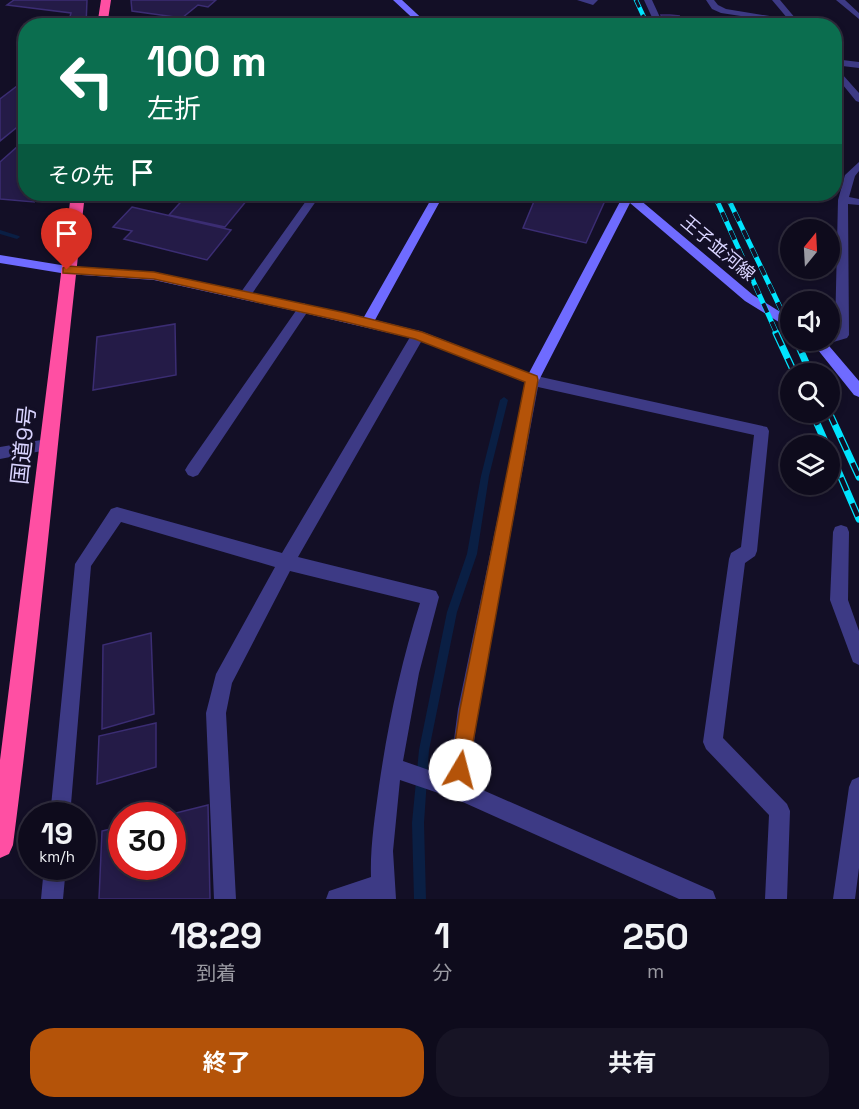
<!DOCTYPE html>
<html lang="ja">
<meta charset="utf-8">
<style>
:root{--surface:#0e0b1c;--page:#171425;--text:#f1f3f6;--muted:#9b9ba3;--line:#2e2b3b;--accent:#b45309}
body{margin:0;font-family:"Space Grotesk","Noto Sans JP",sans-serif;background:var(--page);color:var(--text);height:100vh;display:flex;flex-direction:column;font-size:22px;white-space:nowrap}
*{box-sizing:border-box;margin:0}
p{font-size:20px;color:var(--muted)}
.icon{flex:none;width:33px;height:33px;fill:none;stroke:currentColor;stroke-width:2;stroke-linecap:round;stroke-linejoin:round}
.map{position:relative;height:899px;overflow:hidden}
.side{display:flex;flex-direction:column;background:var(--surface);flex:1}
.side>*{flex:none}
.top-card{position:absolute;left:18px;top:18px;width:824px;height:183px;border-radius:24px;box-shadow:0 3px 9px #0003,0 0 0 2px var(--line);background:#0b6e4f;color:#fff;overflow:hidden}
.needle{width:39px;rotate:18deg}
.controls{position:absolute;left:780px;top:219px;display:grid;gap:12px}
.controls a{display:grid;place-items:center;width:60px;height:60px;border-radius:50%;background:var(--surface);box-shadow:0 3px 9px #0003,0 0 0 2px var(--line);font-size:30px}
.speed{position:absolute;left:18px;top:802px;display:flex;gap:12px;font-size:30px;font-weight:700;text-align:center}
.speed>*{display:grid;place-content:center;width:78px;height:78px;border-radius:50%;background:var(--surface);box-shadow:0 3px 9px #0003,0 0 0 2px var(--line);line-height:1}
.speed small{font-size:15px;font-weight:400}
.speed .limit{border:9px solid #d22;background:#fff;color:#111}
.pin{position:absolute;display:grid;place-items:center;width:51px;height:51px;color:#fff;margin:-62px -26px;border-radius:50% 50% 50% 0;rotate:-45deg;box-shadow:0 0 6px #0007}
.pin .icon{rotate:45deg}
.me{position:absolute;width:66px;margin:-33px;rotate:8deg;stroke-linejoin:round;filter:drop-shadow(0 0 4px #0008)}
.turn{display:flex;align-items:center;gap:21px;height:126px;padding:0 30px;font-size:27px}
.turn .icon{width:78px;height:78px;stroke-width:2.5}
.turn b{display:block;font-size:42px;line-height:51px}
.then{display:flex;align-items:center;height:57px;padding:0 30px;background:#0003;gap:12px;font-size:22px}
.eta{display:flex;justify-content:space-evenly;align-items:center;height:102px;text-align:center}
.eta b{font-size:36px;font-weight:700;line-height:42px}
.action{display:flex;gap:12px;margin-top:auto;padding:12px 30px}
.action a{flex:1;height:69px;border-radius:24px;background:var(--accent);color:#fff;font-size:24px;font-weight:700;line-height:69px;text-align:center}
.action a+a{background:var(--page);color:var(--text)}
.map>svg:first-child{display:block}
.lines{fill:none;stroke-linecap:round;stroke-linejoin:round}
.stream{fill:#0a1f44;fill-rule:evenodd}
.building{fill:#241b47;stroke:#3b2d73;stroke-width:1.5}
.street{fill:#3d3a85;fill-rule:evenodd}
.secondary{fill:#6f6bff;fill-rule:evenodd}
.highway{fill:#ff4fa3;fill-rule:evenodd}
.rail-far2-casing{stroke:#00e5ff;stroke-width:4.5}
.rail-far1-casing{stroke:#00e5ff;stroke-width:5}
.rail-casing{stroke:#00e5ff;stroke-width:7}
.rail-far2{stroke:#130f26;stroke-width:3;stroke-dasharray:8;stroke-linecap:butt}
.rail-far1{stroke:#130f26;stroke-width:4;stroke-dasharray:10;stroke-linecap:butt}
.rail{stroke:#130f26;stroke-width:4.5;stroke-dasharray:14;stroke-linecap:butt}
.route{fill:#b45309;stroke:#753606;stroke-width:1.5}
.labels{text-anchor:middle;stroke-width:6;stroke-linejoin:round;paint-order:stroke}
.far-street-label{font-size:18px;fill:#d9d4ff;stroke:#130f26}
.street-label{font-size:22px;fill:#d9d4ff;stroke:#130f26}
</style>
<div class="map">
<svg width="859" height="899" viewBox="0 0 859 899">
<rect width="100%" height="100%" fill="#130f26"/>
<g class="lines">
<path class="stream" d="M0,230l19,6 1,1 -3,2 -17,-5z
M504,397l4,3 -19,76 -12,78 -20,58 -28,138 -5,73 2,76h-12l-2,-76 7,-73 28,-138 20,-58 14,-78 19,-76z"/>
</g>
<path class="building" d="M14,0h73l-1,26 -18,-2 3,-11 -64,-8z
M131,0h85l-8,7 -10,-2 -16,13 -50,-7z
M661,15h9l9,1 -4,8 -12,-4z
M21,83l5,1v36l-26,21v-42z
M26,139v55h5l3,8 -34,-3v-37z
M188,194h64l-27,33 -56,-12z
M537,194h71l-22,49 -63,-15z
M132,207l99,23 -24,30 -83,-21 8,-8 -19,-4z
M175,324l1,51 -83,15 4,-53z
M151,633l3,81 -52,15 1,-84z
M156,723v44l-59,17 2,-48z
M208,805l2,94h-111l3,-68 20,-5v41h50v-51h-8z"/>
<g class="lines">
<path class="street" d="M577,0h21l-5,5z
M644,0h8l12,26h-8z
M706,0h8l4,5 8,4 62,10 -16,-19h8l21,25 -80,-12 -9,-4z
M836,0h9l14,13v6z
M834,59l25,3v6l-25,-3z
M834,65l25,28v9l-3,-1 -22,-27z
M859,162v9l-4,5 -6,21 10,2v6l-11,-1 1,131 -2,3 -17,5 -5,-3h5v-7l5,-1 3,-132 7,-25z
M311,194h10l-72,104h-8v-6z
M304,303l6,5 -2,3 -110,164 -5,2 -5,-2 -3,-5 3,-5 112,-160z
M418,330l7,5 -127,222 138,34 3,6 -20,76 -16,88 46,16 9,-68 69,-333 5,-1 235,52 2,4 -12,120 -2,5 -10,7 -22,175 64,66 3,7 -3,88h-22l4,-84 -63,-66 -3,-7 26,-183 2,-6 10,-6 13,-112 -216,-48 -60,322 -9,75 244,107 3,8h-37l-223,-100 -56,-19 -7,71 3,48h-70l3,-8 42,-14c-1,-30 4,-61 8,-91 9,-62 22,-123 41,-183l-130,-32 -58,112 -6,30 10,186h-22l-8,-186 10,-39 59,-107 -154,-45 -30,44 -21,250h-20l25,-252 36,-55 6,-2 165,46 131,-221z
M47,439l5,2 2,4 -2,4 -52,10v-12z
M841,525l6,2 2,5 -1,68 11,31v34l-6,-3 -23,-62 3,-68 2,-5z
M859,777v91l-4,31h-22l16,-112 3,-7z
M44,867h22l-3,32h-22z"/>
<path class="secondary" d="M393,0h9l28,26h-9z
M434,194h10l-69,126 48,12 106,41 94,-177 -1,-2h11l120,101 37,23v11l-45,-28 -115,-98 -93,181 -5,1 -117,-46 -111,-26 -150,-33 -87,-6 -67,-11v-8l67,11 87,6 210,45z
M810,340h14l35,41v16l-5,-2z"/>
<path class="highway" d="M101,0h10l-4,26h-10z
M71,194h14c-25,217 -44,435 -72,651l-4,9 -9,4v-98z"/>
<g class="rail-far2-casing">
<path id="rail-far2" d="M636,0l12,26"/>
</g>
<g class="rail-far1-casing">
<path id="rail-far1" d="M714,194l63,140
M726,194l64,134"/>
</g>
<g class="rail-casing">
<path id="rail" d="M776,333l19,41
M796,340l15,34
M812,412l15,34
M829,412l30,65
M830,452l29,67"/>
</g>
<use href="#rail-far2" class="rail-far2"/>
<use href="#rail-far1" class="rail-far1"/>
<use href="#rail" class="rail"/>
</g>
<path class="route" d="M67,266l87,6 192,41 76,19 115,44 1,4 -71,396 -7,3 -6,-3 -3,-6 9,-61 65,-327 -110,-43 -69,-17 -192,-43 -91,-6v-5z"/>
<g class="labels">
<g class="far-street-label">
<text transform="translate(718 248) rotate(40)" y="6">王子並河線</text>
</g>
<g class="street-label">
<text transform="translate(23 445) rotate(-84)" y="8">国道9号</text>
</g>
</g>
</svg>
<div class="controls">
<a><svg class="needle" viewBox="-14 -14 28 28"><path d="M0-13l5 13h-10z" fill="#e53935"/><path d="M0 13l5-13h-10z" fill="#9b9ba3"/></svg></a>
<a><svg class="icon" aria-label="sound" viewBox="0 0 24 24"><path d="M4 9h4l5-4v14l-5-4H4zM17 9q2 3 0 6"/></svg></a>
<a><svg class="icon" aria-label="search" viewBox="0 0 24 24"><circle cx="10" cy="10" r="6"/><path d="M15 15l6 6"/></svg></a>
<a><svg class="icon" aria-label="layers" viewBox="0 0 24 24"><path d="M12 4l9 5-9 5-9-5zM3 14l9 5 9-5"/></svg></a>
</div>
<div class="speed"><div>19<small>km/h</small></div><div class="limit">30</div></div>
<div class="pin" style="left:67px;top:270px;background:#d93025"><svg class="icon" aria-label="arrive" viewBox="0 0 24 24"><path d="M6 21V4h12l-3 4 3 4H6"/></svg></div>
<svg class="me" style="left:460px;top:770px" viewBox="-20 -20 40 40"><circle r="19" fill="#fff"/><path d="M0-13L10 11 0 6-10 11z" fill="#b45309"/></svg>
<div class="top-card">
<div class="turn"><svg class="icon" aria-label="left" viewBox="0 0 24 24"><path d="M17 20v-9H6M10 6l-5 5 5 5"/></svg><div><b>100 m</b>左折</div></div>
<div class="then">その先<svg class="icon" aria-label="arrive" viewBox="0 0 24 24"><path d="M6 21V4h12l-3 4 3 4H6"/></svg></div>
</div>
</div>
<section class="side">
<div class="eta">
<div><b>18:29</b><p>到着</p></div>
<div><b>1</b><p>分</p></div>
<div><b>250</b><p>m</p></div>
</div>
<div class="action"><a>終了</a><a>共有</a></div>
</section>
